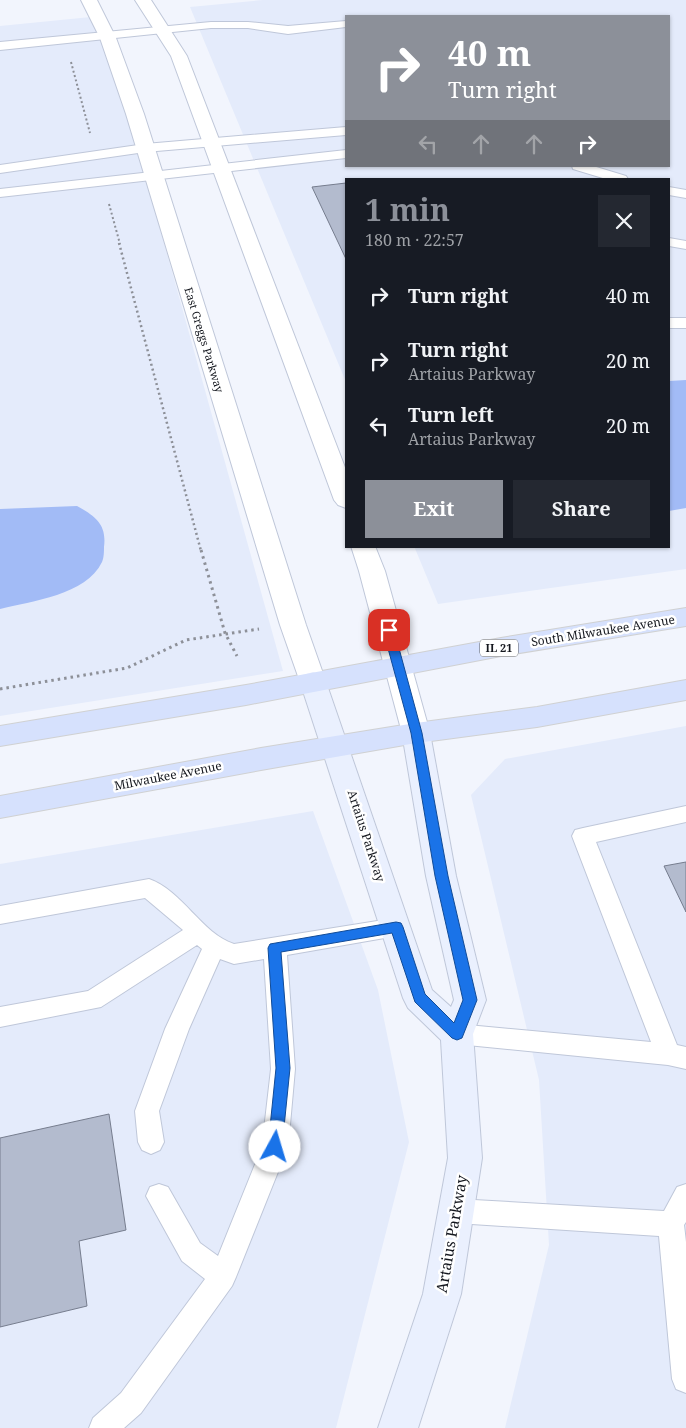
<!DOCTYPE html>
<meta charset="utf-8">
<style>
:root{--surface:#171b24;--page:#242831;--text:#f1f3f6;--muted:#9ea1a6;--accent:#8c9099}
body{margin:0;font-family:"Noto Serif",serif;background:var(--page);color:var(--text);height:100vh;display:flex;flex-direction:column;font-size:19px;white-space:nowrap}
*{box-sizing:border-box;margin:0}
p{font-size:16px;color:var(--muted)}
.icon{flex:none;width:28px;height:28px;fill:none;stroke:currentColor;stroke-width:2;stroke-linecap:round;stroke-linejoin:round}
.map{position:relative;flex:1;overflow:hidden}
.panel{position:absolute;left:345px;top:178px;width:325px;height:370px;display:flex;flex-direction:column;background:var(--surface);border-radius:0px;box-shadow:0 1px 4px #0004}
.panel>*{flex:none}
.top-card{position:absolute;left:345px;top:15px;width:325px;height:152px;border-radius:0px;box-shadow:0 1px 4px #0004;background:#8c9099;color:#fff;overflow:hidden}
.pin{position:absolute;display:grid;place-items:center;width:42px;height:42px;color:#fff;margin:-21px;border-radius:10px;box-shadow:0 2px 8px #0006}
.me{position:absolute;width:55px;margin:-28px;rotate:6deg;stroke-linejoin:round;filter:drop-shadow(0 0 4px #0008)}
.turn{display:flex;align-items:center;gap:18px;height:105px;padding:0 20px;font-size:22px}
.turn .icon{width:65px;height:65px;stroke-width:2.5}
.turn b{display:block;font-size:35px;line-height:42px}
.lanes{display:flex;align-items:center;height:48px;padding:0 20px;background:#0003;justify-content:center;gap:25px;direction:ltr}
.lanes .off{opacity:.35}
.round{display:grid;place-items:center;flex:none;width:52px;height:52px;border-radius:0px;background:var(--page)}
.summary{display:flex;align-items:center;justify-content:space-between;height:85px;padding:0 20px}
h1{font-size:30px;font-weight:700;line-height:38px;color:var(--accent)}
.button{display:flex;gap:10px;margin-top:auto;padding:10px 20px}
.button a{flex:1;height:58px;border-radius:0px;background:var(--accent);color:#fff;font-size:20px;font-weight:700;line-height:58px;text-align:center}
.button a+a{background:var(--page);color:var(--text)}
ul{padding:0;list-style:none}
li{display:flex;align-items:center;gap:15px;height:65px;padding:0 20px}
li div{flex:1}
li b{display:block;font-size:19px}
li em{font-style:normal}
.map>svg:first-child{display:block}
.built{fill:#e4ebfb;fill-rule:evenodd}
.water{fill:#a2bbf6}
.building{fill:#b3bbce;stroke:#767d8e}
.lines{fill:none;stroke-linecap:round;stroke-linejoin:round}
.lane-casing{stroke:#bfc7d9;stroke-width:2}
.street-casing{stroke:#bfc7d9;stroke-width:2}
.secondary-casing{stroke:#bfc7d9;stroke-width:2}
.primary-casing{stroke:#d0d1d2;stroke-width:2}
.path-far2{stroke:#8d9098;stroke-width:2;stroke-dasharray:2 2.5;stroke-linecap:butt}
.path-far1{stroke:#8d9098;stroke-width:2.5;stroke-dasharray:2 3;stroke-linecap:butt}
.path{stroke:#8d9098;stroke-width:3;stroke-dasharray:2.5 4;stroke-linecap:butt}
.lane{fill:#fff;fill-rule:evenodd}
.street{fill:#fff;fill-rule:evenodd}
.secondary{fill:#eaf0fe;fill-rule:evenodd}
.primary{fill:#d6e1fd;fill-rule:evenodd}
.route{fill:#1a73e8;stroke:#114b97}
.labels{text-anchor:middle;stroke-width:5;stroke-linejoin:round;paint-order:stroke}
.far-street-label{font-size:11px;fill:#14171e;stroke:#fff}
.shield{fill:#fff;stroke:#5a5d62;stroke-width:1}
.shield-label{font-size:11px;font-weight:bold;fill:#14171e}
.street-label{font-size:12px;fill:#14171e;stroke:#fff}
.near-street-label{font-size:15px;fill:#14171e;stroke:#fff}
</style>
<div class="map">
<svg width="686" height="1428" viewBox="0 0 686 1428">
<rect width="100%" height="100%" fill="#f2f5fd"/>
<path class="built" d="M263,0h423v569l-248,35 -24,-58h255v-367h-323v203l-156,-375zM346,16h323v150h-323z
M101,16l182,655 -283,45v-690z
M686,726v702h-181l44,-183 -10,-165 -68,-285 34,-36z
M313,811l65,179 31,152 -73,286h-336v-564z"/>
<path class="water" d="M686,380v128l-17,3v-130z
M77,506c18,10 30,18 27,41 0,4 0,11 -2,15 -16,33 -70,39 -102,47v-100z"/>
<path class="building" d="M346,183v76l-34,-72z
M686,862v50l-22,-46z
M109,1114l17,116 -47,11 8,65 -87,21v-189z"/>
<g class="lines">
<g class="lane-casing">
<path id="lane" d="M346,21v6l-58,7 -40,-6h-37l-211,22v-8l211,-20h37l40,4z
M346,127v8l-201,17 -145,21v-8l145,-21z
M346,150v8l-346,39v-8z
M572,166h21l33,10 2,3h-22l-33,-10z
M669,187l17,3v8l-17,-3z
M669,238l17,3v8l-17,-3z
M669,318h17v10h-17z
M686,806v16l-90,20 81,203 9,2v22l-18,-4 -211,-21 -8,-3 -4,-7 4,-7 8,-3 194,18 -79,-206 3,-6 8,-2z
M149,879c34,12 52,54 85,65l162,-26 8,2 3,7 -3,7 -8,2 -109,19 8,114 -7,78 -52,130 -4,9 -91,127 -17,15h-35l4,-10 28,-25 84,-114 -23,-18 -36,-65 4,-9 9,-3 9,3 32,56 18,13 44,-109 9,-78 -7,-110 -30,5 -14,-5 -31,70 -30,82 5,31 -4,8 -9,4 -9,-4 -4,-8 -3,-31 30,-82 37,-80 -5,-4 -96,62 -101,20v-20l88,-16 95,-61 -38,-32 -145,26v-18z
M686,1184v38l-2,3 2,17v151l-10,-4 -4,-10 -13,-143 -203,-13 -9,-3 -4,-9 4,-9 9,-3 208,12 13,-24z"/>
</g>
<g class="street-casing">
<path id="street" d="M81,0h16l19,38 28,76 162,511 20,57 -3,7 -10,3 -10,-3 -3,-7 -20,-57 -154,-511 -26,-76z
M135,0h16l36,56 159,414v38l-8,-3 -4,-5 -163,-444z
M351,546h24l10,25 45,162 -4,7 -10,3 -10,-3 -4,-7 -43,-162z"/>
</g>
<g class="secondary-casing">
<path id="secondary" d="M313,672l10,3 3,7 106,308 19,17 3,-7 -28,-124 -24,-143 4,-7 10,-3 10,3 4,7 26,143 30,124 -13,34 9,124 -21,136 -43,134h-40l45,-134 25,-136 -7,-118 -33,-32 -5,-10 -103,-316 3,-7z"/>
</g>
<g class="primary-casing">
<path id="primary" d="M686,608v18l-185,30 -255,49 -246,41v-20l246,-41 255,-47z
M686,680v20l-149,27 -121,16 -155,27 -261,48v-22l261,-48 155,-25 121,-16z"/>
</g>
<path class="path-far2" d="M71,62l19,71
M109,204l11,40"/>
<path class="path-far1" d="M119,243l82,308"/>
<path class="path" d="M201,550l24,83 12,23
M0,689l127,-21 59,-28 73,-11"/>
<use href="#lane" class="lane"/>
<use href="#street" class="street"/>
<use href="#secondary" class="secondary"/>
<use href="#primary" class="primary"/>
</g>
<path class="route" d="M389,626l5,4 28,103 26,143 29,124 -15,38 -5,2 -5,-2 -37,-36 -23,-69 -111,19 9,116 -8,79 -2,4 -5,2 -5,-2 -2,-4 8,-79 -8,-120 2,-4 126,-22 5,1 2,4 22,67 29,29 9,-23 -28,-124 -24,-143 -28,-103z"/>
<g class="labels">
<g class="far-street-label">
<text transform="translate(204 340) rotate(73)" y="4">East Greggs Parkway</text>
</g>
<rect class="shield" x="480" y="639.5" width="38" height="17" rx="4"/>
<g class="shield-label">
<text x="499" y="652">IL 21</text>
</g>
<g class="street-label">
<text transform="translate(603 631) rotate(-9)" y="4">South Milwaukee Avenue</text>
<text transform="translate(168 776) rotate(-11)" y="4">Milwaukee Avenue</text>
<text transform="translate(366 836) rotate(72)" y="4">Artaius Parkway</text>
</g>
<g class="near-street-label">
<text transform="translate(452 1234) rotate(-80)" y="5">Artaius Parkway</text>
</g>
</g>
</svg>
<div class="pin" style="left:389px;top:630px;background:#d93025"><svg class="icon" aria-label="arrive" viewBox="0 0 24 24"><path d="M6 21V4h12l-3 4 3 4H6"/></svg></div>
<svg class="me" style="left:275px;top:1147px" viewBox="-20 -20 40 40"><circle r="19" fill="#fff"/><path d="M0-13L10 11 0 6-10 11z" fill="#1a73e8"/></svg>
<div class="top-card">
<div class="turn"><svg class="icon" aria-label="right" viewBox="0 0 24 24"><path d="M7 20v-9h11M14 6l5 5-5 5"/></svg><div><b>40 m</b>Turn right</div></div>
<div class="lanes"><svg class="icon off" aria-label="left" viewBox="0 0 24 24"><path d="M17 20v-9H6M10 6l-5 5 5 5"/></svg><svg class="icon off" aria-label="ahead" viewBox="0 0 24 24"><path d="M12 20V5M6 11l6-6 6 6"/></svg><svg class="icon off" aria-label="ahead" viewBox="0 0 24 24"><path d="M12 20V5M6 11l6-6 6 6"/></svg><svg class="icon" aria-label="right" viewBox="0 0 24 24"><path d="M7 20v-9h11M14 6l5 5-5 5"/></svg></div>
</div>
<section class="panel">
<div class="summary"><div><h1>1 min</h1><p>180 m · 22:57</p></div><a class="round"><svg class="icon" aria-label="close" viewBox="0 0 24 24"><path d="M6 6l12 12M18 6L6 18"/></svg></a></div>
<ul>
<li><svg class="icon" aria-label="right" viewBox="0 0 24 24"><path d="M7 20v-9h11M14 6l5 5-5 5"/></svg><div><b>Turn right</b></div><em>40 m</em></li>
<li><svg class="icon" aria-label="right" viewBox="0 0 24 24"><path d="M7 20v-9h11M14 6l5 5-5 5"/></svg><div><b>Turn right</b><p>Artaius Parkway</p></div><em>20 m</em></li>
<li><svg class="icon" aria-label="left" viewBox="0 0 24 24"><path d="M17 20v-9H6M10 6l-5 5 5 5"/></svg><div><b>Turn left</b><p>Artaius Parkway</p></div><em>20 m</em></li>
</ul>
<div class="button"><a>Exit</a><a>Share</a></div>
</section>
</div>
